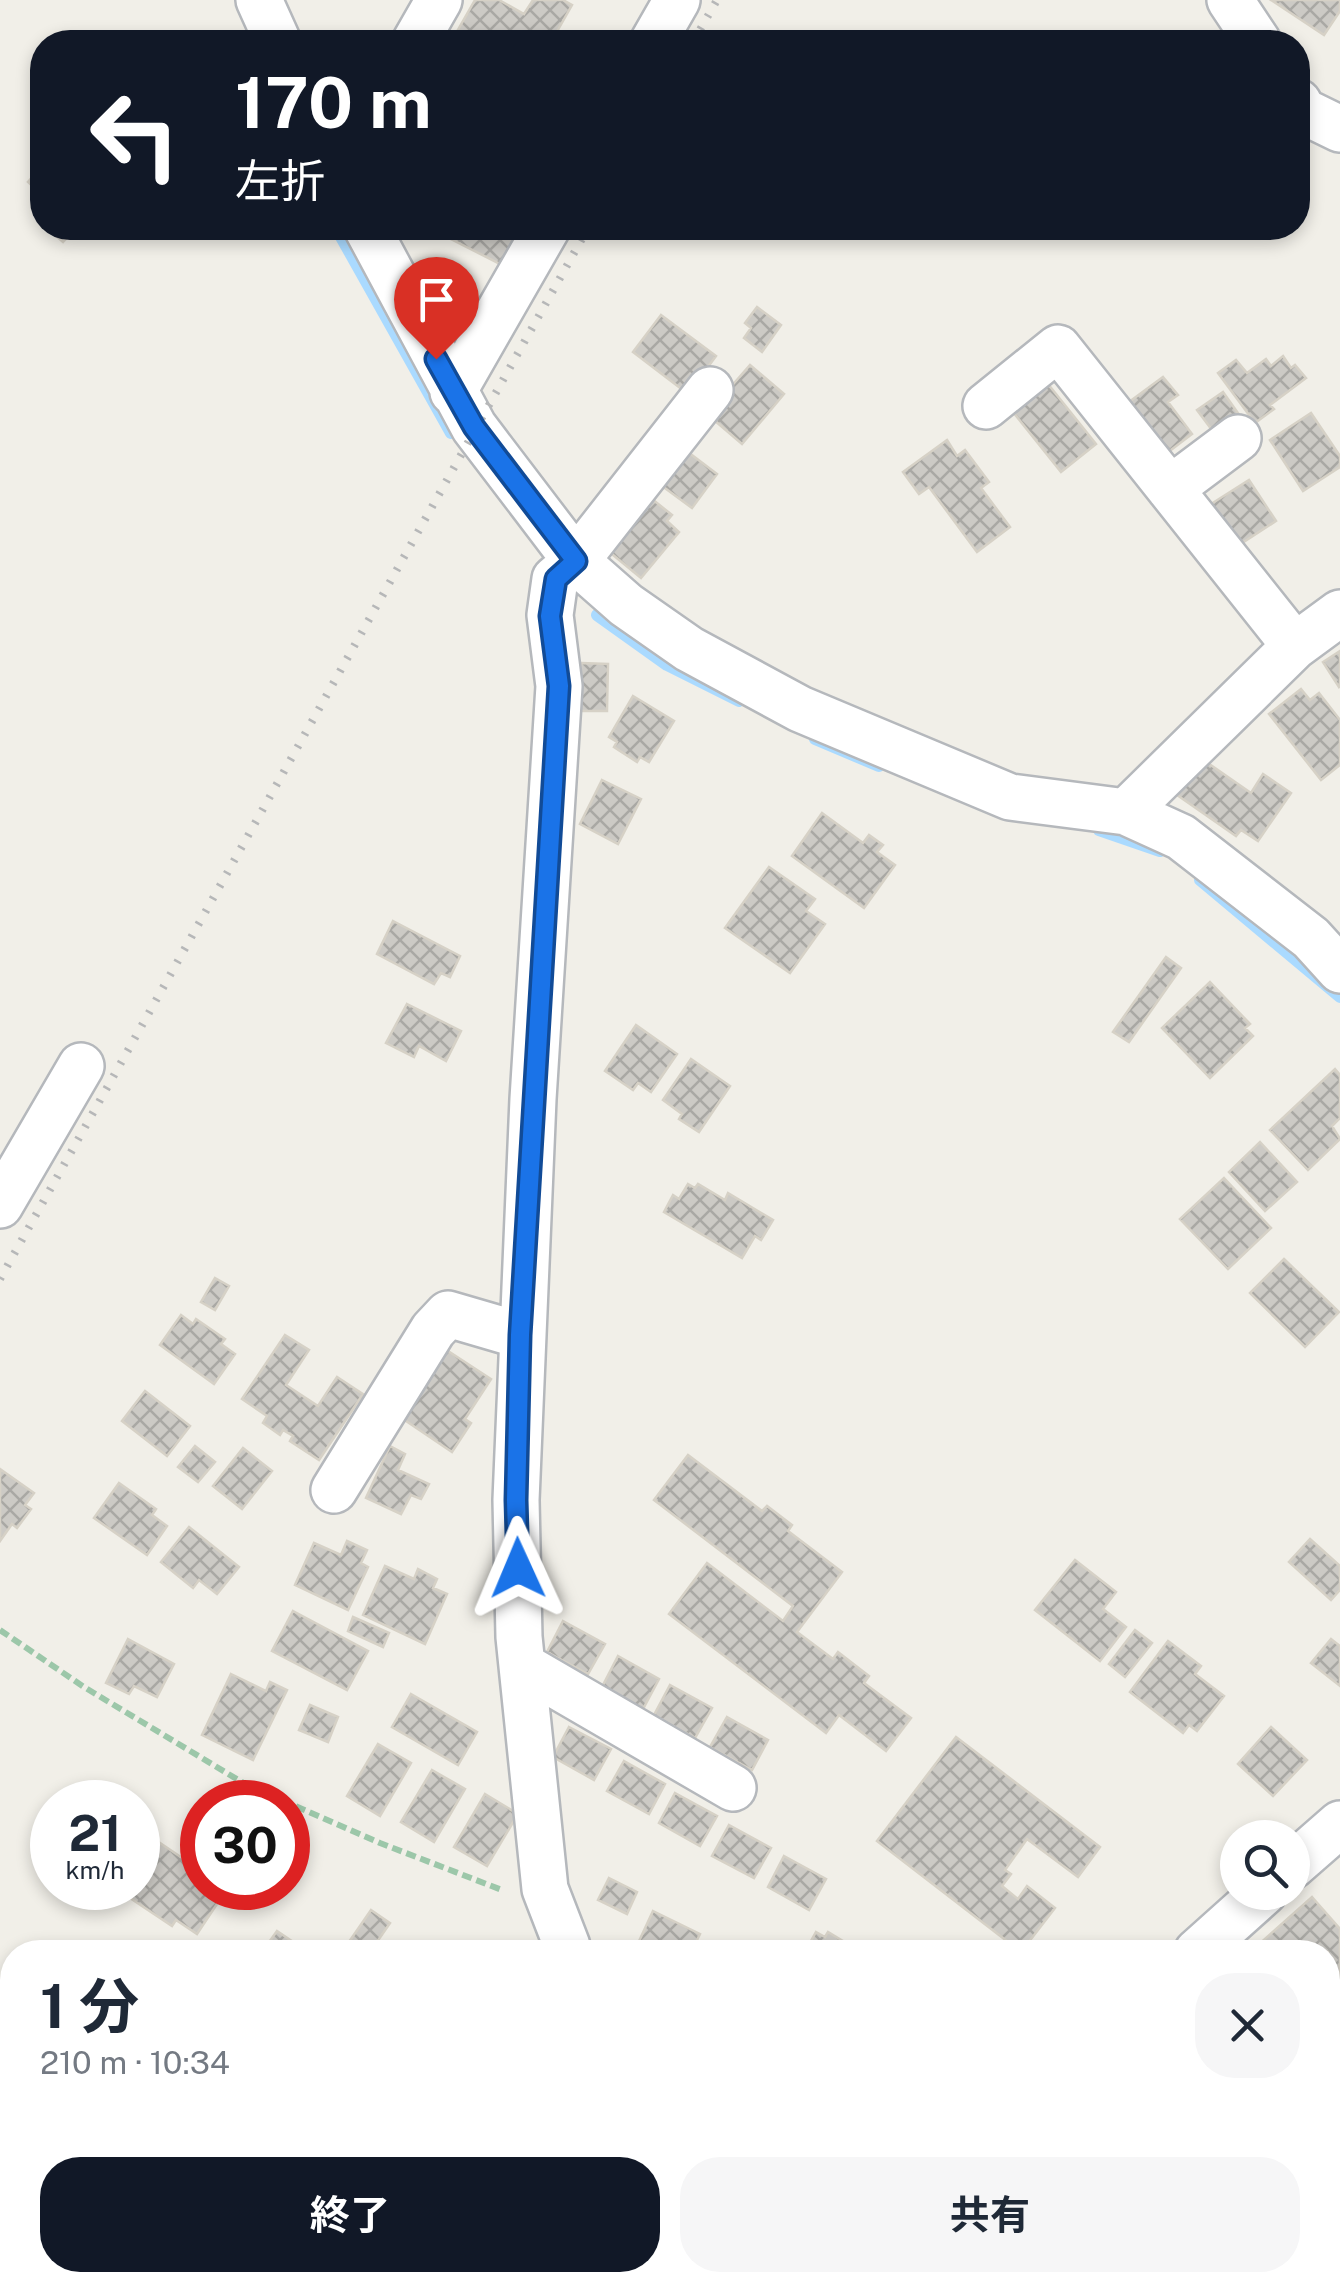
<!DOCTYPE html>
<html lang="ja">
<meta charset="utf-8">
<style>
:root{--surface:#fff;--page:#f6f6f7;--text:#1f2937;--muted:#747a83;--accent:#111827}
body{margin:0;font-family:"Public Sans","Noto Sans JP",sans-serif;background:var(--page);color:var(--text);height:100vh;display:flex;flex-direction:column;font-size:38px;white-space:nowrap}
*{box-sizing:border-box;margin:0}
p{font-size:32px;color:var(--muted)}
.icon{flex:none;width:55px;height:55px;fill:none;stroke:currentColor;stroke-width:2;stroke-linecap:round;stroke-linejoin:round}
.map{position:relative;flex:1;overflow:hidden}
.side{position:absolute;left:0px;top:1940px;width:1340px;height:352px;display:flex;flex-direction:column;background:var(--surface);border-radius:40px 40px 0 0;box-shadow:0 5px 15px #0003}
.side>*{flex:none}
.banner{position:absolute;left:30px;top:30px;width:1280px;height:210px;border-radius:40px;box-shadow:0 5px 15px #0003;background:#111827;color:#fff;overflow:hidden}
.buttons{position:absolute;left:1220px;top:1820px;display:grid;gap:20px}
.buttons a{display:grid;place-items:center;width:90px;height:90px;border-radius:50%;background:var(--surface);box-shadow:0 5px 15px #0003;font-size:50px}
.speed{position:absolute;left:30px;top:1780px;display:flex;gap:20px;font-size:50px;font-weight:700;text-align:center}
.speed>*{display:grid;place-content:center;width:130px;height:130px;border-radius:50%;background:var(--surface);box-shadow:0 5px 15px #0003;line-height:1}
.speed small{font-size:25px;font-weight:400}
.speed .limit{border:15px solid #d22;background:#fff;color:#111}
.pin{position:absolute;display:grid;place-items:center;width:85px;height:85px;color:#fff;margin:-102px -42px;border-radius:50% 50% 50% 0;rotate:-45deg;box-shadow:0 0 10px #0007}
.pin .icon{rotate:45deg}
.me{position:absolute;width:110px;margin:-55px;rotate:359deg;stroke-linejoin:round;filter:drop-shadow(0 0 8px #0008)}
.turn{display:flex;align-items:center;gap:35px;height:210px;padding:0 40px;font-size:45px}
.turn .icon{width:130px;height:130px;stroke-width:2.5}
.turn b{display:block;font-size:70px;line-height:85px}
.round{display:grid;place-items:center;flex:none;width:105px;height:105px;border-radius:40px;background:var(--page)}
.headline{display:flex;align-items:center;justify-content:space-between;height:170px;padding:0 40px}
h1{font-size:60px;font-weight:700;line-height:75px}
.primary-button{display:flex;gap:20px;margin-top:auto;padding:20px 40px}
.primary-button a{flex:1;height:115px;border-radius:40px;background:var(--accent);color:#fff;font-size:40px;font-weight:700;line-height:115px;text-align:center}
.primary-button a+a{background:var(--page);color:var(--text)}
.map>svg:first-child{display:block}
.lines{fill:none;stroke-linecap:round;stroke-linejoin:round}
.stream{stroke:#aadaff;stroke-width:12}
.building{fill:url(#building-cross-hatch);stroke:#d6d1c6;stroke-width:2.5}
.street-casing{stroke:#b5b8bc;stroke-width:50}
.path{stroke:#9cc7a9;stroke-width:6;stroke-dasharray:10 5;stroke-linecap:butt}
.street{stroke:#fff;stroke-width:45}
.rail{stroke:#b6b7b8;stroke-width:8;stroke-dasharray:2.5 12;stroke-linecap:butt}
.route-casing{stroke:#114b97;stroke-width:25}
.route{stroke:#1a73e8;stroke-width:18}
</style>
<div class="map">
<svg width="1340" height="2292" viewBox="0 0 1340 2292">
<defs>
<pattern id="building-cross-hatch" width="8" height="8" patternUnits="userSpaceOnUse" patternTransform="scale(2.5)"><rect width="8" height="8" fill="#cccac5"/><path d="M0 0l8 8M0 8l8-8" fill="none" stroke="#a9a8a4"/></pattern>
</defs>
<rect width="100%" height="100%" fill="#f1efe8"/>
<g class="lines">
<path class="stream" d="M336,228l115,205
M597,615l70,50 72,36
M815,739l64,27
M1099,830l61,21
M1200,880l140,117"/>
</g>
<path class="building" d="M475,0h24l25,14 9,-14h30l9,5 -21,37h-22l-11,-6 -4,6h-47l-12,-7z
M1271,0h69v11l-16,24z
M42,166v29l-14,-13z
M47,228h29l-13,14z
M442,228h82l-20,38 -65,-33z
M757,307l24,18 -19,27 -18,-14 7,-10 -6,-5z
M661,315l55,41 -28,38 -55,-42z
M1283,356l8,12 4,-3 11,13 -36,27 4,4 -19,14 -37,-50 18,-13 11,13 19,-14 5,7z
M750,365l34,29 -42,50 -35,-30z
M1163,377l15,18 -10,7 24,32 -25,19 -38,-51z
M1048,384l48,60 -35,28 -48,-60z
M1223,392l17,24 -25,18 -18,-24z
M1311,413l29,43v11l-37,24 -33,-51z
M947,440l10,16 8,-6 24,32 -8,6 29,39 -33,25 -48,-65 -10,7 -16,-22z
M684,449l33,25 -25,34 -34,-25z
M1249,480l27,41 -37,24 -28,-41z
M647,495l25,20 -5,6 12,11 -38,46 -34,-28z
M1340,651v35l-1,1 -16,-25z
M581,663l27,1 -1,47h-27z
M1301,689l9,11 9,-7 21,27v45l-19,15 -52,-66z
M633,696l41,25 -25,41 -9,-5 -3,5 -23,-15 3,-5 -8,-5z
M1202,759l49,34 12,-19 28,19 -33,48 -17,-11 -5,6 -59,-41z
M602,780l39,19 -23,45 -38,-20z
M822,813l41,30 6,-8 14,10 -6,7 18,13 -31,43 -72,-52z
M769,867l46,32 -9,12 19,13 -35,49 -65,-45z
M393,921l67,35 -10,21 -9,-4 -7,11 -57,-30z
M1166,957l15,11 -52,74 -16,-10z
M1210,982l40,42 -5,4 8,8 -43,42 -48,-50z
M407,1004l54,27 -15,30 -27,-15 -5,11 -28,-14z
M636,1025l41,29 -26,38 -13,-9 -5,7 -28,-19z
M691,1059l39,27 -31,46 -20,-13 3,-5 -19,-14z
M1335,1069l5,6v43l-8,8 8,13 -32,31 -38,-40z
M1260,1142l37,40 -32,29 -36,-39z
M1224,1178l47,50 -43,41 -48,-50z
M688,1184l7,4 3,-4 27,16 3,-7 45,27 -12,20 -6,-4 -13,22 -78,-46 9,-17 6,4z
M1284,1259l55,53 -34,35 -55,-54z
M215,1278l14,8 -14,24 -14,-8z
M181,1315l12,9 3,-5 29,20 -4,5 14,10 -21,30 -54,-39z
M285,1335l24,15 -23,35 32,21 19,-29 26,17 -44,66 -29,-19 3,-5 -10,-6 -3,5 -17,-12 4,-7 -25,-17z
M445,1349l46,30 -26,40 6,4 -19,29 -52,-35z
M145,1391l45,35 -23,30 -45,-35z
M195,1446l20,16 -17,20 -20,-15z
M390,1446l15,8 -7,16 31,14 -8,15 -10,-4 -10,19 -35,-16z
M243,1448l29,23 -30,38 -29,-23z
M688,1455l74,56 5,-5 25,19 -4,6 54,41 -45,60 36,27 5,-7 31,24 -5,7 47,35 -25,33 -47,-36 -13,18 -157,-119 38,-51 76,58 10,-15 -139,-106z
M0,1469l34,24 -9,12 6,4 -14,19 -5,-4 -12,17z
M119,1483l37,26 -4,6 15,11 -20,29 -53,-37z
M189,1527l50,40 -22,27 -18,-14 -6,8 -32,-26z
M1310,1539l30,27v24l-9,10 -42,-38z
M347,1541l20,9 -6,13 7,4 -20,43 -53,-25 19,-42 27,12z
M1075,1560l41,32 -13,17 23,18 -26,34 -65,-51z
M385,1566l29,13 4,-10 19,10 -4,9 14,6 -22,50 -62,-29z
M293,1611l75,40 -21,39 -75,-39z
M353,1617l36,16 -6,14 -35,-16z
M563,1621l42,23 -17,30 -41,-22z
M1135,1630l17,13 -27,34 -16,-13z
M128,1639l46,25 -17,33 -23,-11 -5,8 -23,-11z
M1331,1639l9,7v40l-29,-23z
M1168,1641l33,25 -6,8 29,22 -27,35 -8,-6 -6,8 -53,-41z
M618,1656l41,23 -16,30 -41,-22z
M231,1674l35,17 4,-9 17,8 -34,70 -51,-25z
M670,1685l42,23 -17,30 -41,-23z
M411,1694l66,38 -19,33 -66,-38z
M310,1705l28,12 -10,25 -29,-12z
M727,1717l41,23 -16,30 -42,-23z
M569,1727l42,22 -17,31 -41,-23z
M1271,1727l36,33 -34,36 -35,-32z
M956,1737l144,110 -22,30 -51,-38 -22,31 6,4 -9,12 16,13 9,-13 28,22 -34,44 -144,-111z
M378,1744l33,19 -31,53 -33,-20z
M624,1761l41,23 -16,30 -42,-23z
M432,1770l33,19 -31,53 -33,-20z
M675,1793l42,23 -17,30 -41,-23z
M485,1794l33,20 -31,52 -33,-19z
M729,1825l42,23 -17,30 -42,-22z
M138,1828l59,40 5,-8v28h40l-9,14 -10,-7 -26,39 -21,-14 -4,6 -57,-38h23z
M784,1856l42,23 -17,31 -41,-23z
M609,1878l28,14 -10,22 -29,-14z
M1312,1897l28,32v96l-6,6 -6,-7v-72h-64l-6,-7z
M371,1910l19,13 -20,29h-28z
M653,1911l47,23 -9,18h-57z
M277,1931l31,21h-46z
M816,1932l9,5 3,-5 33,20h-47l-7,-4z
M10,2069l2,2v25l-12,-10z
M147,2280h46l6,4 -7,8h-38l-10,-8z
M387,2280h41l9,12h-41z
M619,2280h4l13,12h-29z
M735,2280h73l-6,12h-68l-4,-2z
M943,2280h48l-7,12h-21z"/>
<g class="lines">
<g class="street-casing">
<path id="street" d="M259,0l19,42
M1230,0l28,42
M415,42l24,-42
M653,42l24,-42
M1298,102l5,9 37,18
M367,228l107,199 102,134 50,44 63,44 111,60 210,88 116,15 55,25 130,101 29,32
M453,392l94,-164
M986,406l72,-58 237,298
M1170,489l68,-51
M1126,812l169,-166 45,-33
M0,1205l81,-139
M334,1490l99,-160 15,-16 72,21
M523,1666l210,122
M1292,1866l48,-42
M563,1952l4,-6 -22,-57 -26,-252 -3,-137 17,-401 26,-413 -9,-71 5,-36 21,-18 134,-171
M1197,1952l67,-60
M1124,2280l18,12
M267,2292l16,-12"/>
</g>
<path class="path" d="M0,1630l84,57 161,97 135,59 122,47
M0,2111l12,9
M549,2280l12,12"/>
<use href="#street" class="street"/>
<path class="rail" d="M693,42l24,-42
M0,1279l588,-1051"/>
</g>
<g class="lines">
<g class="route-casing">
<path id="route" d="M436,359l38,68 102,134 -20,18 -6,37 9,70 -39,649 -4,165 2,68"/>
</g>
<use href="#route" class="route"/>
</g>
</svg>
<div class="buttons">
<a><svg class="icon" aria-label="search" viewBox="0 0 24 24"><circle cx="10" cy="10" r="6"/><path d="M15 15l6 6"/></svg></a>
</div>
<div class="speed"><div>21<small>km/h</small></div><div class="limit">30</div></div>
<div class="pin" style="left:436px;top:359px;background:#d93025"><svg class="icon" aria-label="arrive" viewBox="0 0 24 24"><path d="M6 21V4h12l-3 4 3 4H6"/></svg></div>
<svg class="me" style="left:518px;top:1568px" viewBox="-20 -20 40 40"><path d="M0-17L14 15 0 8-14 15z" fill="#1a73e8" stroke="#fff" stroke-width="4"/></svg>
<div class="banner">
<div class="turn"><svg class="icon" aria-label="left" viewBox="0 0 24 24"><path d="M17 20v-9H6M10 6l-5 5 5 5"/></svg><div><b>170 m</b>左折</div></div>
</div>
<section class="side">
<div class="headline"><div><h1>1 分</h1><p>210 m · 10:34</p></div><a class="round"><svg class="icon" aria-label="close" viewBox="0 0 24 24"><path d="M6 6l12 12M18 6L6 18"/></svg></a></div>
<div class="primary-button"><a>終了</a><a>共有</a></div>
</section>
</div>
